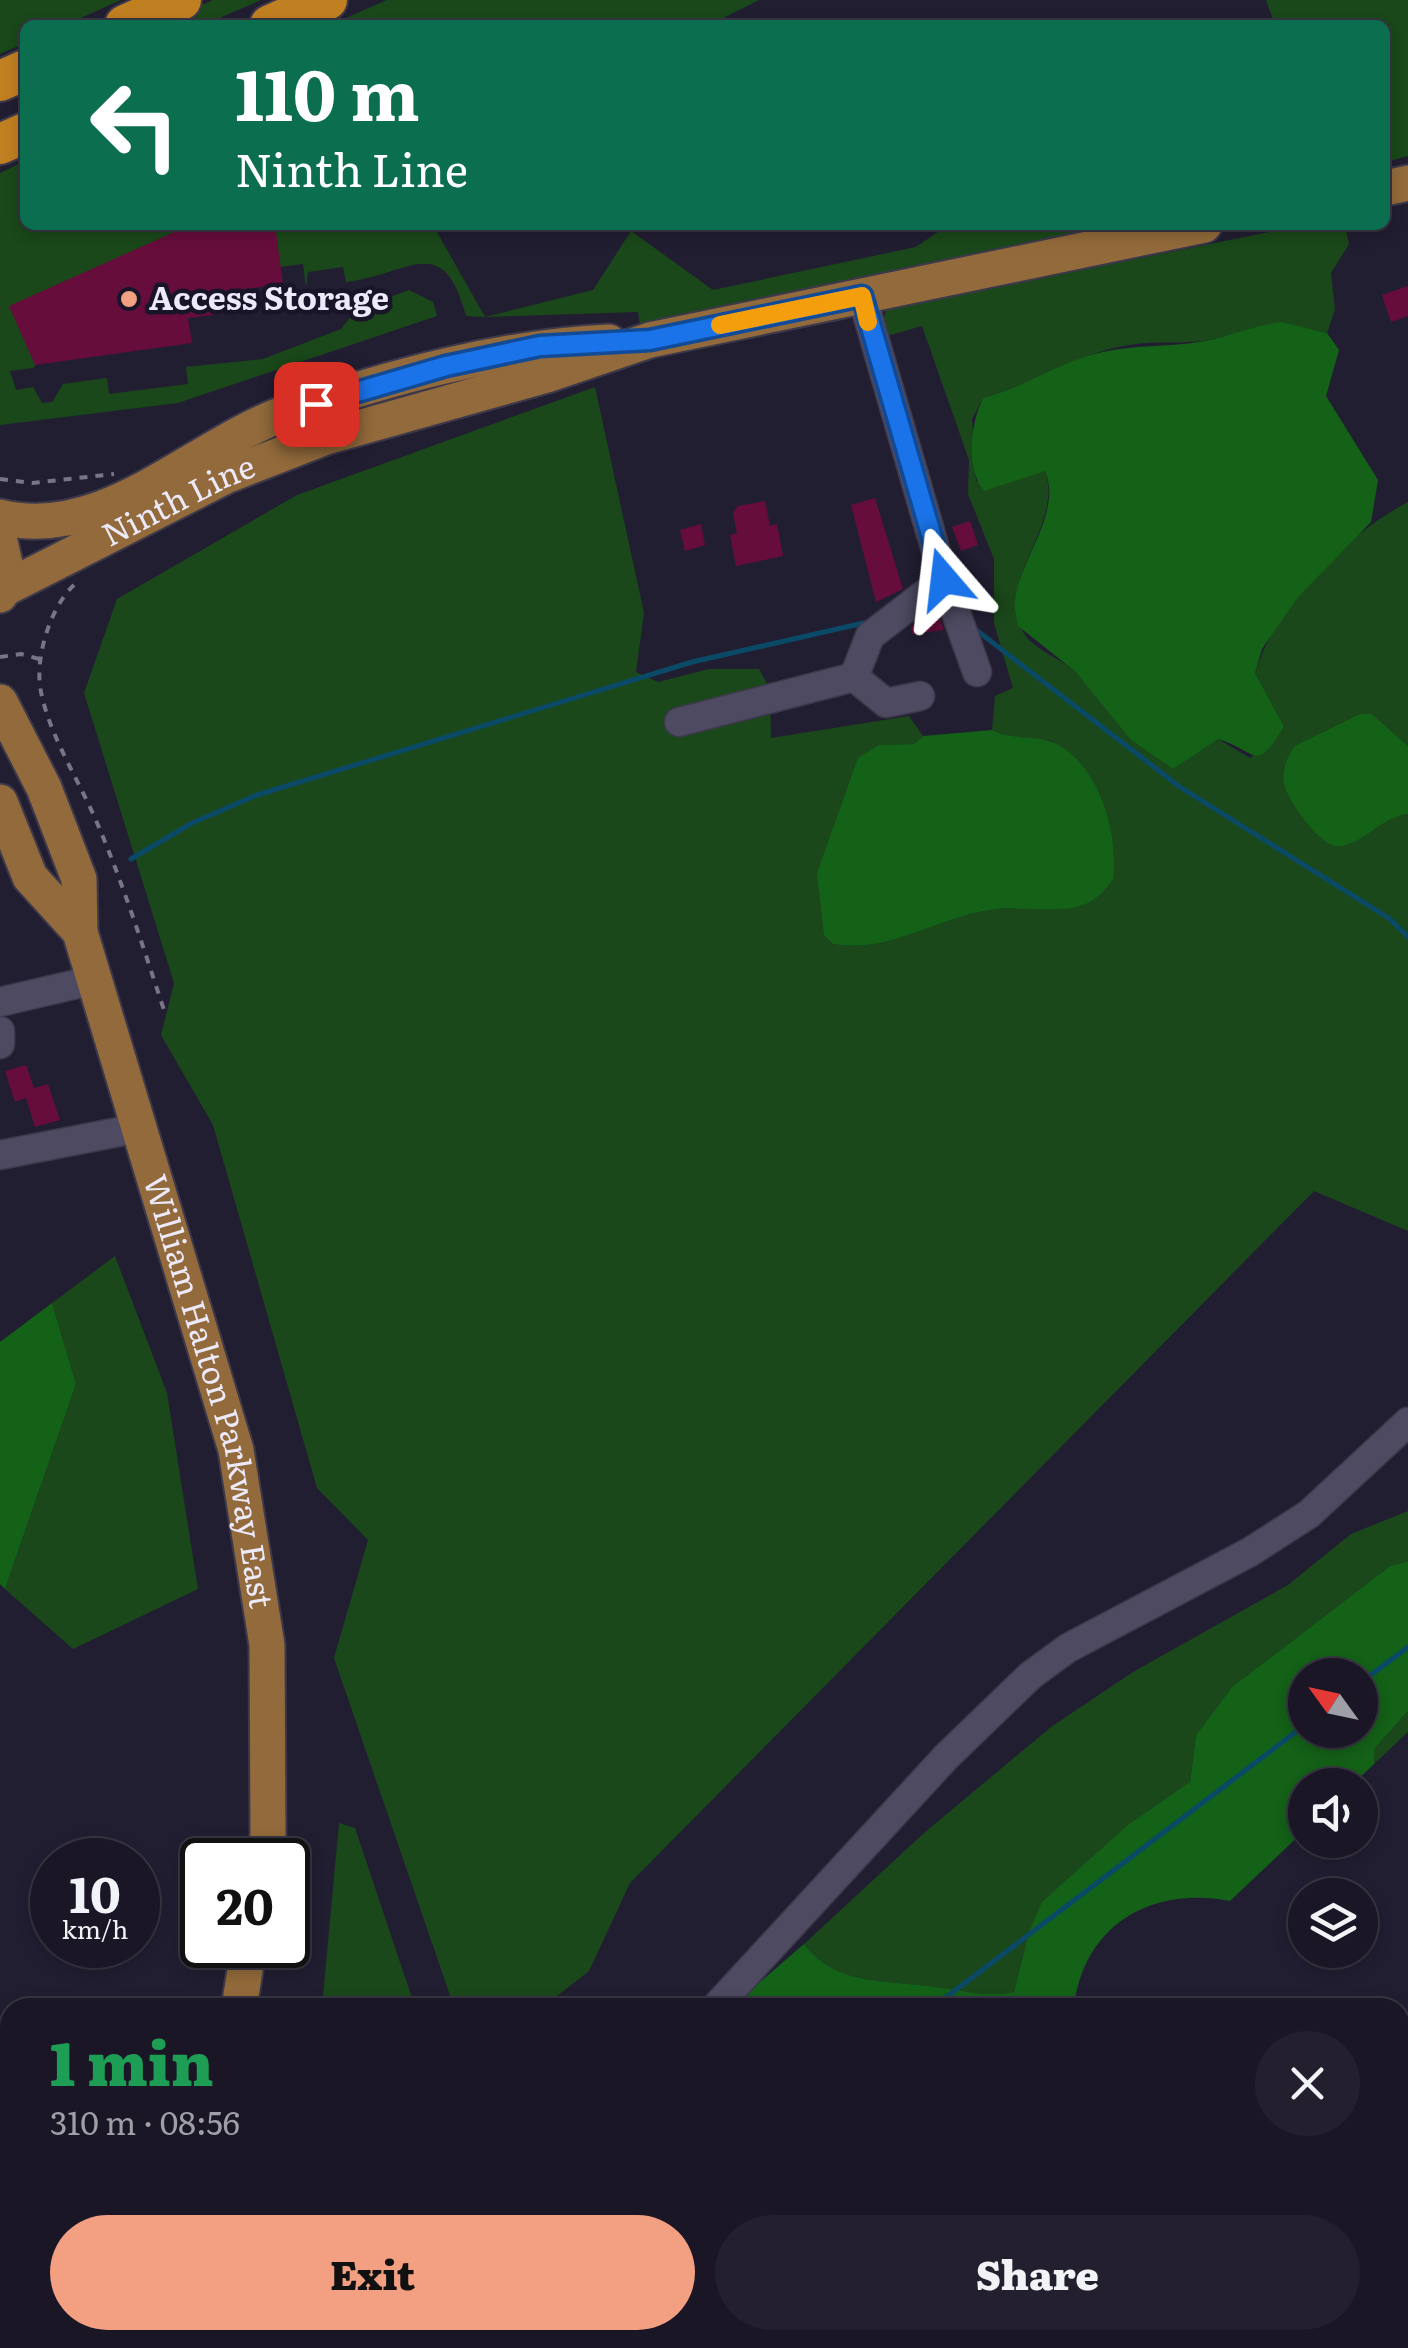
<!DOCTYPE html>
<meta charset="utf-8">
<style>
:root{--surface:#1a1626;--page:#231f2e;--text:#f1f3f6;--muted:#9f9fa7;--line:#383543;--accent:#f2a081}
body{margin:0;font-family:Literata,serif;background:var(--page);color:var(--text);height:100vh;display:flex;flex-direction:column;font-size:38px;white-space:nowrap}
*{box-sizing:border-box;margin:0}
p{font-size:32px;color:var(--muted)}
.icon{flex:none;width:55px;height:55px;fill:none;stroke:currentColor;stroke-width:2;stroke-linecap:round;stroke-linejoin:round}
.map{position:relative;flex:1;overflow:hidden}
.details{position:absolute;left:0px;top:1998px;width:1410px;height:352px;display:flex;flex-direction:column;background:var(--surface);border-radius:30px 30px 0 0;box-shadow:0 5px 15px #0003,0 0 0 2px var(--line)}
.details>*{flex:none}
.hud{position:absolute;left:20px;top:20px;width:1370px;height:210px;border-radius:15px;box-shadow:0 5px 15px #0003,0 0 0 2px var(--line);background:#0b6e4f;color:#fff;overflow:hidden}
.needle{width:65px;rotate:303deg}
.fabs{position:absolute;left:1288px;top:1658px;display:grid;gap:20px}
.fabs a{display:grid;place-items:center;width:90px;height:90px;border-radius:50%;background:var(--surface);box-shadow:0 5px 15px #0003,0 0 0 2px var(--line);font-size:50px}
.speed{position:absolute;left:30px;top:1838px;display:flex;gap:20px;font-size:50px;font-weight:700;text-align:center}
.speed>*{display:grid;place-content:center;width:130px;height:130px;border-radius:50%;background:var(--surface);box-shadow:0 5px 15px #0003,0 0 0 2px var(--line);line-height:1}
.speed small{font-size:25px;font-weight:400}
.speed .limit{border:5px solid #111;border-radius:15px;background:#fff;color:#111}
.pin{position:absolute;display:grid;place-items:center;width:85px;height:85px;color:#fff;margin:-42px;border-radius:20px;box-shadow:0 5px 15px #0006}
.me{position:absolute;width:110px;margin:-55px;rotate:343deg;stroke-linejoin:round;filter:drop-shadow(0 0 8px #0008)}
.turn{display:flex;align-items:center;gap:35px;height:210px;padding:0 50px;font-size:45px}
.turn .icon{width:130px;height:130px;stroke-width:2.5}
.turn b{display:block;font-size:70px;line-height:85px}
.round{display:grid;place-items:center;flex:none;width:105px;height:105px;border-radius:52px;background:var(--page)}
.overview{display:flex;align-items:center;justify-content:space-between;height:170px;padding:0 50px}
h1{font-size:60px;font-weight:800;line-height:75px;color:#1e9e55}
.cta{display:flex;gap:20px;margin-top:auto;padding:20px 50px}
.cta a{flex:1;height:115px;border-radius:60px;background:var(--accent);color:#111;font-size:40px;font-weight:800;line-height:115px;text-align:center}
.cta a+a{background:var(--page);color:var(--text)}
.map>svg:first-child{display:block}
.green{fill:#1a481a}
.forest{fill:#146118;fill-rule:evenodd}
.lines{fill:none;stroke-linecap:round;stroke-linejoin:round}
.stream{stroke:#0a4a67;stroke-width:5}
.building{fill:#670d3c}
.minor-casing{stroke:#3d394b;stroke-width:31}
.major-casing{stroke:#3d394b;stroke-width:39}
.highway-casing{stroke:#3d394b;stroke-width:44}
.path{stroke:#787587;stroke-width:4;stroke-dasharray:8 8;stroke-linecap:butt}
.minor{stroke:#4d4a61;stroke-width:28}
.major{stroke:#926a3b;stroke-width:35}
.highway{stroke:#c07f21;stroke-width:40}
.route-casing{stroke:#114b97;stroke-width:25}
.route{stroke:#1a73e8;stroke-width:18}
.slow{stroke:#f59e0b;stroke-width:18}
.poi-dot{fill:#f2a081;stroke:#191528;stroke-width:4}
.labels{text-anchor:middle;stroke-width:9;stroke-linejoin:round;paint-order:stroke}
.poi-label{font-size:32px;font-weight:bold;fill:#eceaf9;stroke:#191528;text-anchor:start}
.street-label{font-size:32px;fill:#eceaf9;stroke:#191528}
</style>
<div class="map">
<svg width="1408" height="2348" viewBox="0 0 1408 2348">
<rect width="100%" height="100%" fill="#221e32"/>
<path class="green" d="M0,0h121l-56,25h-40v18l-25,11z
M213,0h48l-58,25h-44z
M387,0h372l-50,25h-379z
M1266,0h142v156l-23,6v-137h-110z
M25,161v64h165l-157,143 -23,3 6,19 17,-3 9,16 10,-1 11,-18 44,-6 2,16 79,-10 -2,-17 77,-8 78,-30 16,-20 52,-19 24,12 4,14 -259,87 -178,22v-252z
M275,225h158l52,92 108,-27 38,-59 82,59 203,-43 32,-22h194l-502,102 -2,-15 -154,5 -18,-1c-23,-86 -56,-42 -120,-34l-3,-15 -35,5 -2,16 -3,-24 -23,3z
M1305,225h40l4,19 -18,29 4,37 -8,23c-60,-15 -57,-8 -113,6 -27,6 -58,1 -85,6 -52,8 -96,39 -146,53l-11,21 4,62 69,-10c20,54 -54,113 -20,164 11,16 37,24 51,37 20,19 36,45 54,67h88l32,19 34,-32 -29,-53c21,-69 91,-138 153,-171v244l-36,-32 -24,130 43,-29 17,-1v417l-94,-40 -684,692 -41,88 -46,36h-89l-120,-349 34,-118 -51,-52 -104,-363 -52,-90 13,-52 -90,-290 33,-94 180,-104 298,-108 49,226 -8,59 22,10 51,-13h50l11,20 1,49 138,-22 14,20 -9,8 -35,1 -46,199c56,11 109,-30 166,-35 25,-2 53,4 77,-2 19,-5 25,-12 37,-27l-62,-139 -48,-5 -11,-6 3,-34 18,-8 -19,-65v-64l-26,-65 1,-34 -47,-134 -42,12 6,-29z
M115,1256l52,137 31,196 -125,60 -68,-60 71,-205 -24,-81z
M1408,1511v50l-18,5 -158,121 -36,48 -6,47 -161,150 -15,60c-32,6 -55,-3 -86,-6 -44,-6 -94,0 -124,-42l120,-111 127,-106 82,-55 155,-87 63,-51z
M1408,1711v21l-34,32 1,-16z
M339,1823l16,5 60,179h-93z
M10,2139v116l-10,2v-115z"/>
<path class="forest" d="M1282,322l45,11 12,17 -13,46 52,84 -7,42 -73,75 -36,52 -7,24 29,53c-29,49 -26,25 -66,13l-45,30 -43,-30 -54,-67 -58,-46c-1,-7 -4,-17 -3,-24 3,-41 48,-89 30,-131l-61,20c-19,-23 -13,-69 -1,-93 34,-9 61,-26 93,-38 49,-19 92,-10 138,-21 23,-6 43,-14 68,-17z
M1360,714h12l36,32v68c-27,2 -45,32 -71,32 -16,1 -51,-47 -53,-63 -2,-13 3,-27 11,-37z
M992,730c20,11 43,4 62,13 45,20 65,91 59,137 -12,15 -18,22 -36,27 -25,6 -53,0 -78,2 -57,5 -109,46 -166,35l-9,-9 -7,-62 41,-115 21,-13 35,-1 9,-8z
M52,1303l24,81 -71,205 -5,-5v-242z
M1408,1561v150l-33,37 -1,16 -22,21h-47v45l-75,71c-78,-15 -146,23 -156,106l-344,1 74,-64c30,41 79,36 124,42 31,3 54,12 86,6l15,-60 13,-30 86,-77 62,-43 6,-47 36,-48 158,-121zM1305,1675h55v55h-55z
M580,2340h156l-9,8h-137z"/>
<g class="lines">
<path class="stream" d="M971,626l209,161 210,132 18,18
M131,859l61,-36 65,-28 435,-133 176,-40
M1360,1683l48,-36
M932,2008l373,-283
M654,2348l3,-8"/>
</g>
<path class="building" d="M190,225h85l8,59 -52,7 3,21 -46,6 4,25 -157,22 -26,-59z
M1408,286v30l-17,6 -9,-27z
M875,498l28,91 -27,13 -25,-97z
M765,501l5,25 7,-2 6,32 -47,10 -6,-31 7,-2 -4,-20 5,-7z
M970,521l8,24 -17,6 -9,-24z
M701,524l4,21 -20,6 -5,-21z
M931,611h6l7,19 -32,4 -1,-7z
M26,1065l8,23 14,-4 12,36 -25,7 -9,-29 -11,4 -10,-31z"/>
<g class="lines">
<g class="minor-casing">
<path id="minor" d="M862,296l82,283 33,93
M854,677l32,26 34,-7
M679,722l175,-45 16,-41 74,-57
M0,1002l94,-22
M0,1031v13
M0,1155l139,-27
M715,2008l231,-251 85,-82 37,-27 182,-96 59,-38 99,-92
M463,2340l17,8
M937,2340l1,8
M974,2340l2,8"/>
</g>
<g class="major-casing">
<g id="major">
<path d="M1385,188l23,-5"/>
<path d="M0,517c105,26 194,-72 288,-105 103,-35 211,-65 321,-70"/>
<path d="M0,542l6,26 -6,27"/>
<path id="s1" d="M2,590l224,-114 100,-39 221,-62 103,-35 554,-115"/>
<path id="s2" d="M0,702l44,86 35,91 1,53 156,518 31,195 1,190 -4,25"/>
<path d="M0,802l30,75 50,55"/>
<path d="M239,2008l10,-63"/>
<path d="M138,2348l4,-8"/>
</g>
</g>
<g class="highway-casing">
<path id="highway" d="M125,25l56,-25
M270,25l57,-25
M0,81l25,-11
M0,144l25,-11"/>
</g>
<path class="path" d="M0,479l32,4 82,-9
M74,585c-24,22 -40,75 -33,107 9,45 39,90 57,133 26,61 46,125 67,188
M0,657l21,-3 18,5"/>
<use href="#minor" class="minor"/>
<use href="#major" class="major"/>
<use href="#highway" class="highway"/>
</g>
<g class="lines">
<g class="route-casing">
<path id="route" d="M316,404l130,-38 94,-20 110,-6 212,-44 82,283"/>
</g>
<use href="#route" class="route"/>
<path class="slow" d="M720,325l142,-29 6,26"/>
</g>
<circle class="poi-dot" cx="129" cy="299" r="10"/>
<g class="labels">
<g class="poi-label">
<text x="149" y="310">Access Storage</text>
</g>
<g class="street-label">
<text dy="11" stroke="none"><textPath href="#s1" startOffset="198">Ninth Line</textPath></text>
<text dy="11" stroke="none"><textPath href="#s2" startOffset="725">William Halton Parkway East</textPath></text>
</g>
</g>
</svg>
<div class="fabs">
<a><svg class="needle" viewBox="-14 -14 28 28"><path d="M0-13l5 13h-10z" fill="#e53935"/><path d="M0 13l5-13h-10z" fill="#9f9fa7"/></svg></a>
<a><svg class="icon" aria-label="sound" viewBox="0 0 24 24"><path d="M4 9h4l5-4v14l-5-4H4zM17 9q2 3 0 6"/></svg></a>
<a><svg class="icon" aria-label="layers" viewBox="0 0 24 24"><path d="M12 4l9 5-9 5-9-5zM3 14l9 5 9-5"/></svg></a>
</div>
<div class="speed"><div>10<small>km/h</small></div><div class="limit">20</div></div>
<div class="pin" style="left:316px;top:404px;background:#d93025"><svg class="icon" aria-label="arrive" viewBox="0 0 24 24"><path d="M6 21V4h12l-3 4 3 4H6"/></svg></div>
<svg class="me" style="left:944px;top:579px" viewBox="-20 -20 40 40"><path d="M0-17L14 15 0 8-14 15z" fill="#1a73e8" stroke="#fff" stroke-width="4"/></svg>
<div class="hud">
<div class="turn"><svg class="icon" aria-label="left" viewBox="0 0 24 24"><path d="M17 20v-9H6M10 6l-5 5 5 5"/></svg><div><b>110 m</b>Ninth Line</div></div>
</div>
<section class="details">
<div class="overview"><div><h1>1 min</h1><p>310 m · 08:56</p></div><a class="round"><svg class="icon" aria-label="close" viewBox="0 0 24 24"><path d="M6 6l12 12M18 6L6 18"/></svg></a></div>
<div class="cta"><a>Exit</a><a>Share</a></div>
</section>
</div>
